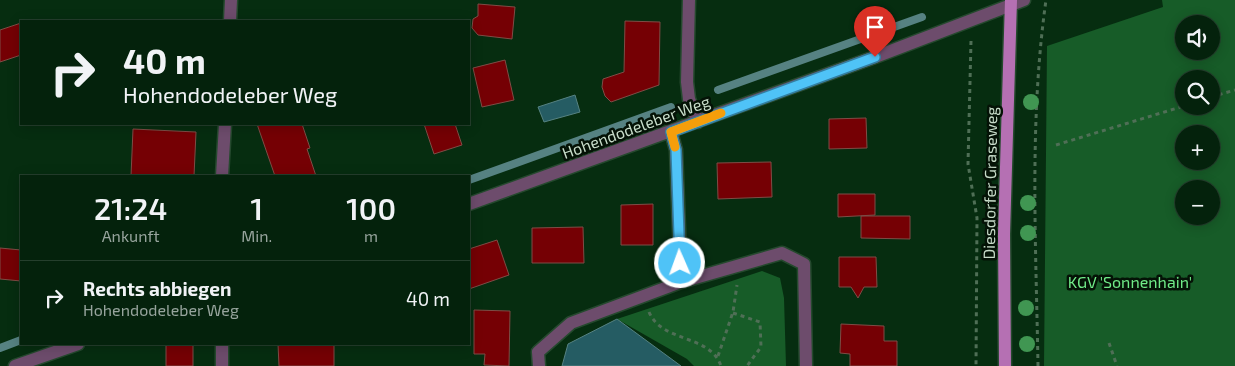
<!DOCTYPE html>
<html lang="de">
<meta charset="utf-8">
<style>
:root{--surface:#04220c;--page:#122f1a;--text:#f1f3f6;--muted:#97a49d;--line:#253f2d}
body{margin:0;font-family:"Exo 2",sans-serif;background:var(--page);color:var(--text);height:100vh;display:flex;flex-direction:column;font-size:19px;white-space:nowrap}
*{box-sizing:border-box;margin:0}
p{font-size:16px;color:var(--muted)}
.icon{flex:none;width:28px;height:28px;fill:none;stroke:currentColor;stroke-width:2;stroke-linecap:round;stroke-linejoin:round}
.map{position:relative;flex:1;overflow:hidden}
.panel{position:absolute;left:20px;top:175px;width:450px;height:170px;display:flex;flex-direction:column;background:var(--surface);border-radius:0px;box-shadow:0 2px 12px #0003,0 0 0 1px var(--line)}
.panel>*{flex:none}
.guide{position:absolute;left:20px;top:20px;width:450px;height:105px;border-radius:0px;box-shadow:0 2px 12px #0003,0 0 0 1px var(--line);background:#04220c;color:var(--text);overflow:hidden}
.tools{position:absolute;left:1175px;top:15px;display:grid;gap:10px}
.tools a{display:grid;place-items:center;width:45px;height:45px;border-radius:50%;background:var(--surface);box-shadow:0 2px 12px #0003,0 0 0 1px var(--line);font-size:25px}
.pin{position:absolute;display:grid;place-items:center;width:42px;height:42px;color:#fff;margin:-51px -21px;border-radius:50% 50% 50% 0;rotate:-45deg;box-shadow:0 0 5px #0007}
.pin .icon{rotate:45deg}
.me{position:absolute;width:55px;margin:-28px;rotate:358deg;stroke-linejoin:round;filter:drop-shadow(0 0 4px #0008)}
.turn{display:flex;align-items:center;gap:18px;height:105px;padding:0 20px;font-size:22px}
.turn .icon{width:65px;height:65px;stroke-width:2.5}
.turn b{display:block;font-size:35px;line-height:42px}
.eta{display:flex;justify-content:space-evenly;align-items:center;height:85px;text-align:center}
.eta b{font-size:30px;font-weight:600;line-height:35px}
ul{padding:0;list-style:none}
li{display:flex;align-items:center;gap:15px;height:75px;padding:0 20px;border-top:1px solid var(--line)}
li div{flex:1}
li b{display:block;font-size:19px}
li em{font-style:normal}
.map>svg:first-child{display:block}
.green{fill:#175c28;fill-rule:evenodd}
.water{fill:#255c63;stroke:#568282}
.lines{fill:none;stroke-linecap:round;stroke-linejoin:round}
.stream{stroke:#568282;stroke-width:8}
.building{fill:#750004;stroke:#7e4d46}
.minor-casing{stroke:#25492e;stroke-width:15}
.major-casing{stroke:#25492e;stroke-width:15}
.path{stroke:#4f6f56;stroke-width:3;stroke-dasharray:4 4;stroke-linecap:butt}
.minor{stroke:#6d4c6c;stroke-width:12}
.major{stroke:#b570b3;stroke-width:12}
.tree{fill:#409652}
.route-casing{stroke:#337fa1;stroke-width:12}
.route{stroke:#4fc3f7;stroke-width:9}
.slow{stroke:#f59e0b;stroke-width:9}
.labels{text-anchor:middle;stroke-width:5;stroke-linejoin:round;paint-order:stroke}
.street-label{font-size:16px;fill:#c7dcc9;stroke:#041206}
.park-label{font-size:16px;fill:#70eb88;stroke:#041206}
</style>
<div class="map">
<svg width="1235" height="366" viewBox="0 0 1235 366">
<rect width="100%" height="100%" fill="#062d10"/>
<path class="green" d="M1162,0h73v366h-191l3,-320 116,-39zM1184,24h27v27h-27zM1184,79h27v27h-27zM1184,134h27v27h-27zM1184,189h27v27h-27z
M762,271l18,7 4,20 2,68h-92l-7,-7 -70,-40z"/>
<path class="water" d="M575,95l5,17 -36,10 -6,-15z
M617,319l64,47h-119l6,-22z"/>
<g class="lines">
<path class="stream" d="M718,90l204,-73
M469,180l202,-73
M0,348l21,-8"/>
</g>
<path class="building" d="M478,4l37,3 -3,32 -34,-4 -6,-7 1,-9 5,-3z
M625,21l35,1 -1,63 -48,17 -6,-6 -3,-9 1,-8 21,-7z
M21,23v32l-21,7v-32z
M505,60l9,40 -32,7 -9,-39z
M866,118l1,30 -38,1v-30z
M257,124h45l8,24 -3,1 9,27h-41z
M424,124h31l7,21 -28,9z
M133,129l63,3 -2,44h-63z
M771,162l1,35 -54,2 -1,-36z
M838,194h37v21l-37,2z
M653,204v41h-32v-40z
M861,216h49v23l-49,-1z
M583,227l1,36h-52v-35z
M497,240l12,35 -40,14v-40z
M0,248l21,2v31l-21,-2z
M839,257h37l1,30h-13l-6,11 -7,-11h-12z
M474,310l36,1 -1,55 -25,-1 1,-11h-11z
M841,324l43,2v15h13v25h-47v-12l-10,-1z
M166,344h27v22h-27z
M278,344h56v22h-55z"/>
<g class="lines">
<g class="minor-casing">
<path id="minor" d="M689,0l-2,82 2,17 9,23
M230,21l1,-21
M671,132l5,18 5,132 101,-29 22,11 2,102
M222,176l3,-52
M469,204l406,-147 149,-57
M222,344v22
M15,366l63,-22
M539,366l-1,-14 33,-29 110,-41"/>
</g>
<g class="major-casing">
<path id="major" d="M1005,366l-1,-132 7,-234"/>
</g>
<path class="path" d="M971,41l-3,123 9,54 -1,148
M1211,97l24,-7
M1056,145l128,-39
M649,312c13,31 61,22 72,54
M733,313l27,9 1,25 -14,19
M1109,343l8,23
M718,356l15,-44 4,-27
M1038,366c-2,-122 -9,-245 8,-366"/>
<use href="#minor" class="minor"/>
<use href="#major" class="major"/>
</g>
<g class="tree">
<circle cx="1031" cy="102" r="8"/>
<circle cx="1028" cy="203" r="8"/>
<circle cx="1028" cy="233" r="8"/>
<circle cx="1026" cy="308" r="8"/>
<circle cx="1027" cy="344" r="8"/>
</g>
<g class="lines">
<g class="route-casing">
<path id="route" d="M680,263l-4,-113 -5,-18 204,-75"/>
</g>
<use href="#route" class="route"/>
<path class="slow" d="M675,147l-4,-15 50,-19"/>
</g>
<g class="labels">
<g class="street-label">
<text transform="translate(636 127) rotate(-20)" y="6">Hohendodeleber Weg</text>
<text transform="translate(990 183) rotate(-89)" y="6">Diesdorfer Graseweg</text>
</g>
<g class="park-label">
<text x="1130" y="288">KGV 'Sonnenhain'</text>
</g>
</g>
</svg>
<div class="tools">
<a><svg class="icon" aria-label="sound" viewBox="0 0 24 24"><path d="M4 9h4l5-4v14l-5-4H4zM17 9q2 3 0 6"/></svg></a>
<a><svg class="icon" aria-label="search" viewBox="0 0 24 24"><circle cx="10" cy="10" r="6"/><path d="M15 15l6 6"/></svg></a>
<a>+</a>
<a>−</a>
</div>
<div class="pin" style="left:875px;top:57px;background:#d93025"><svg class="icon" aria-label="arrive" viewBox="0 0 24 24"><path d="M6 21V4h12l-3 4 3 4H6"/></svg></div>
<svg class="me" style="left:680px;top:263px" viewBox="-20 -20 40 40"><circle r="17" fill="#4fc3f7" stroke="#fff" stroke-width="3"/><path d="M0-11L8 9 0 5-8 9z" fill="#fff"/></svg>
<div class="guide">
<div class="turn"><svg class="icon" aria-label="right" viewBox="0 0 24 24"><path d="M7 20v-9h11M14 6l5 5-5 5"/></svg><div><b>40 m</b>Hohendodeleber Weg</div></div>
</div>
<section class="panel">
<div class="eta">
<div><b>21:24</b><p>Ankunft</p></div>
<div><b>1</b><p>Min.</p></div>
<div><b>100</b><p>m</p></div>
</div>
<ul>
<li><svg class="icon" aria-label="right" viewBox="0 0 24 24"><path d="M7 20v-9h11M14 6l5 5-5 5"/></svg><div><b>Rechts abbiegen</b><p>Hohendodeleber Weg</p></div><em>40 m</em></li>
</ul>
</section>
</div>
